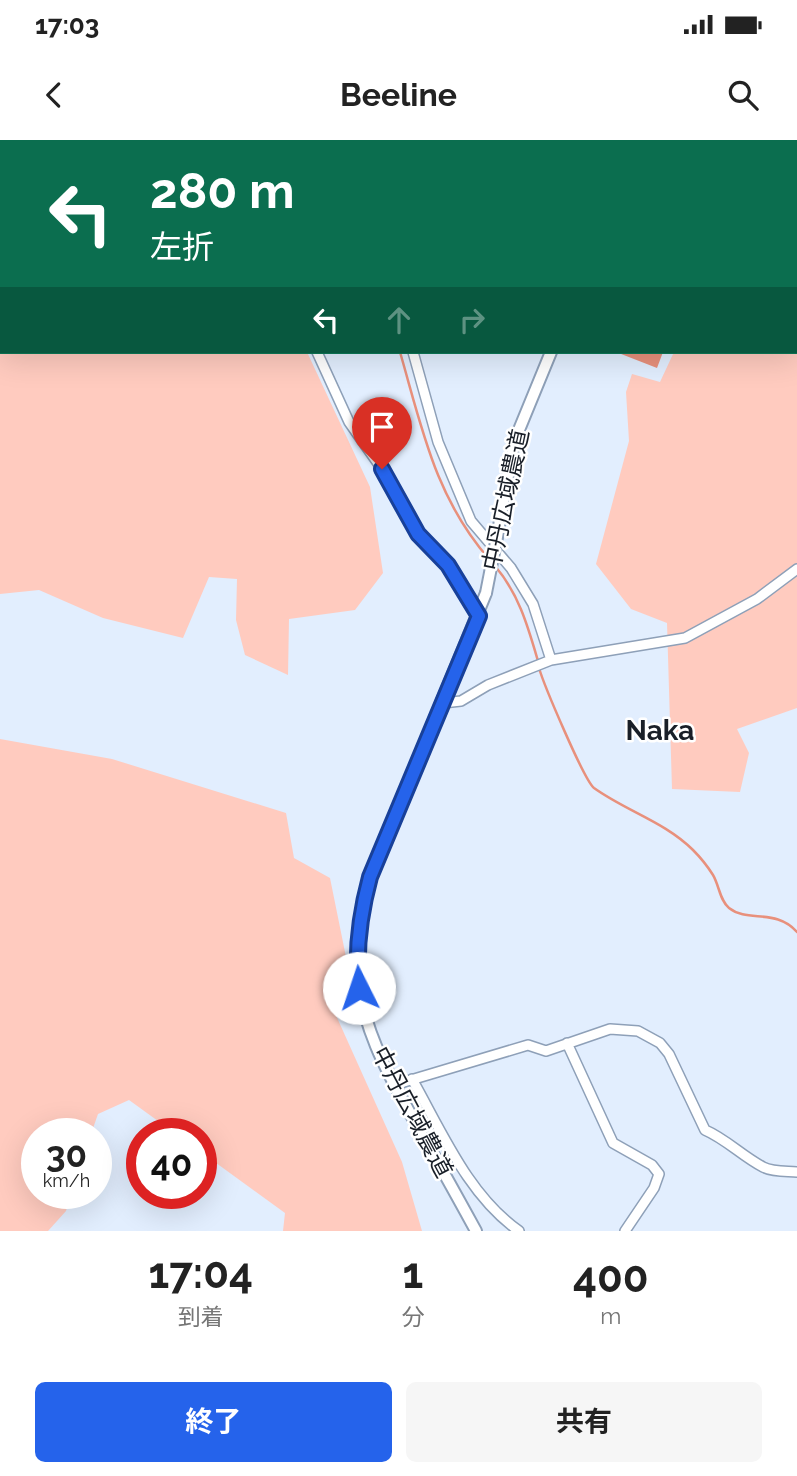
<!DOCTYPE html>
<html lang="ja">
<meta charset="utf-8">
<style>
:root{--surface:#fff;--page:#f6f6f6;--text:#222;--muted:#767676;--accent:#2563eb}
body{margin:0;font-family:Raleway,"Noto Sans JP",sans-serif;background:var(--page);color:var(--text);height:100vh;display:flex;flex-direction:column;font-size:26px;white-space:nowrap}
*{box-sizing:border-box;margin:0}
p{font-size:23px;color:var(--muted)}
.icon{flex:none;width:38px;height:38px;fill:none;stroke:currentColor;stroke-width:2;stroke-linecap:round;stroke-linejoin:round}
.map{position:relative;height:1091px;overflow:hidden}
.details{display:flex;flex-direction:column;background:var(--surface);flex:1}
.details>*{flex:none}
.hud{position:absolute;left:0px;top:0px;width:798px;height:214px;box-shadow:0 7px 28px #0002;background:#0b6e4f;color:#fff;overflow:hidden}
.speed{position:absolute;left:21px;top:978px;display:flex;gap:14px;font-size:35px;font-weight:700;text-align:center}
.speed>*{display:grid;place-content:center;width:91px;height:91px;border-radius:50%;background:var(--surface);box-shadow:0 7px 28px #0002;line-height:1}
.speed small{font-size:18px;font-weight:400}
.speed .limit{border:10px solid #d22;background:#fff;color:#111}
.pin{position:absolute;display:grid;place-items:center;width:60px;height:60px;color:#fff;margin:-72px -30px;border-radius:50% 50% 50% 0;rotate:-45deg;box-shadow:0 0 7px #0007}
.pin .icon{rotate:45deg}
.me{position:absolute;width:77px;margin:-38px;rotate:356deg;stroke-linejoin:round;filter:drop-shadow(0 0 5px #0008)}
.turn{display:flex;align-items:center;gap:24px;height:147px;padding:0 35px;font-size:32px}
.turn .icon{width:91px;height:91px;stroke-width:2.5}
.turn b{display:block;font-size:49px;line-height:60px}
.lanes{display:flex;align-items:center;height:66px;padding:0 35px;background:#0003;justify-content:center;gap:35px;direction:ltr}
.lanes .off{opacity:.35}
.eta{display:flex;justify-content:space-evenly;align-items:center;height:119px;text-align:center}
.eta b{font-size:42px;font-weight:700;line-height:49px}
.button{display:flex;gap:14px;margin-top:auto;padding:14px 35px}
.button a{flex:1;height:80px;border-radius:10px;background:var(--accent);color:#fff;font-size:28px;font-weight:700;line-height:80px;text-align:center}
.button a+a{background:var(--page);color:var(--text)}
.status{display:flex;justify-content:space-between;align-items:center;height:49px;padding:0 35px;background:var(--surface);direction:ltr}
.status svg{height:19px;fill:currentColor}
header{display:flex;justify-content:space-between;align-items:center;height:91px;padding:0 35px;background:var(--surface);font-size:32px;font-weight:700}
.map>svg:first-child{display:block}
.green{fill:#ffcbbf}
.water{fill:#e8907c}
.lines{fill:none;stroke-linecap:round;stroke-linejoin:round}
.stream{stroke:#e8907c;stroke-width:2.5}
.pedestrian-casing{stroke:#8ea0b8;stroke-width:10}
.minor-casing{stroke:#8ea0b8;stroke-width:12}
.tertiary-casing{stroke:#8ea0b8;stroke-width:14}
.pedestrian{stroke:#fff;stroke-width:6}
.minor{stroke:#fff;stroke-width:9}
.tertiary{stroke:#fff;stroke-width:10}
.tertiary-bridge-casing{stroke:#8ea0b8;stroke-width:14;stroke-linecap:butt}
.tertiary-bridge{stroke:#fff;stroke-width:10}
.route-casing{stroke:#184099;stroke-width:18}
.route{stroke:#2563eb;stroke-width:12}
.labels{text-anchor:middle;stroke-width:5;stroke-linejoin:round;paint-order:stroke}
.street-label{font-size:24px;fill:#191f28;stroke:#fff}
.quarter-label{font-size:28px;font-weight:bold;fill:#191f28;stroke:#fff}
</style>
<div class="status"><b>17:03</b><svg viewBox="0 0 49 12"><path d="M0 12V9h3v3zM5 12V6h3v6zM10 12V3h3v9zM15 12V0h3v12zM26 1h20v11H26zM47 4h2v5h-2z"/></svg></div>
<header><svg class="icon" aria-label="back" viewBox="0 0 24 24"><path d="M15 5l-7 7 7 7"/></svg>Beeline<svg class="icon" aria-label="search" viewBox="0 0 24 24"><circle cx="10" cy="10" r="6"/><path d="M15 15l6 6"/></svg></header>
<div class="map">
<svg width="797" height="1091" viewBox="0 0 797 1091">
<rect width="100%" height="100%" fill="#e2eefe"/>
<path class="green" d="M0,0l143,2h-141v210h305l63,135 13,86 -28,37 -66,9 -1,56 -43,-20 -9,-35 1,-41 -28,-2 -26,61 -80,-20 -64,-28 -39,4z
M416,0h381v158l-1,-156z
M797,169v399l-60,21 12,24 -9,39 -68,-3 -5,-166 -36,-14 -35,-45 33,-123 -3,-49 6,-18 28,8 14,-30h122z
M0,599l112,20 174,54 8,45 36,20 16,79 -16,45 72,160 20,69h-139l2,-18 -84,-61v-18h-25l-47,-34 -31,14 -7,20h-54v60h34l-5,17 -18,20h-48z"/>
<path class="water" d="M616,212h47l-6,16z"/>
<g class="lines">
<path class="stream" d="M176,0l2,2
M337,0l1,2
M400,212c22,76 35,145 89,207
M495,426c24,28 33,61 43,95
M539,528c5,17 45,112 55,120 32,23 71,34 99,62 7,7 15,17 20,25 6,10 7,26 16,33 19,15 47,0 68,24"/>
<g class="pedestrian-casing">
<path id="pedestrian" d="M441,0l1,2
M782,0v2
M503,2l1,-2
M599,2l3,-2
M796,35h1
M796,175l1,1"/>
</g>
<g class="minor-casing">
<path id="minor" d="M168,0l1,2
M185,2v-2
M317,212l32,70 33,47 36,65 30,31 31,51
M413,212l25,90 33,79 40,47 22,36 18,56
M443,563l18,-2 27,-16 63,-25 134,-22 72,-39 40,-30
M567,903l46,100 39,22 7,9 -5,14 -29,43
M412,939c30,53 56,116 107,152
M394,945l134,-40 18,6 64,-22 28,2 22,12 9,11 36,76c21,9 37,26 58,37 10,5 23,4 34,5"/>
</g>
<g class="tertiary-casing">
<path id="tertiary" d="M663,2l1,-2
M497,397l17,-95 37,-90
M476,1091c-17,-31 -34,-62 -52,-93 -31,-55 -67,-113 -67,-178 0,-28 6,-56 13,-83l116,-284"/>
</g>
<use href="#pedestrian" class="pedestrian"/>
<use href="#minor" class="minor"/>
<use href="#tertiary" class="tertiary"/>
<g class="tertiary-bridge-casing">
<path id="tertiary-bridge" d="M486,453l11,-56"/>
</g>
<use href="#tertiary-bridge" class="tertiary-bridge"/>
</g>
<g class="lines">
<g class="route-casing">
<path id="route" d="M359,848c-4,-39 1,-74 11,-111l109,-261 -31,-51 -30,-31 -36,-65"/>
</g>
<use href="#route" class="route"/>
</g>
<g class="labels">
<g class="street-label">
<text transform="translate(506 360) rotate(-78)" y="8">中丹広域農道</text>
<text transform="translate(412 972) rotate(62)" y="8">中丹広域農道</text>
</g>
<g class="quarter-label">
<text x="660" y="600">Naka</text>
</g>
</g>
</svg>
<div class="speed"><div>30<small>km/h</small></div><div class="limit">40</div></div>
<div class="pin" style="left:382px;top:329px;background:#d93025"><svg class="icon" aria-label="arrive" viewBox="0 0 24 24"><path d="M6 21V4h12l-3 4 3 4H6"/></svg></div>
<svg class="me" style="left:359px;top:848px" viewBox="-20 -20 40 40"><circle r="19" fill="#fff"/><path d="M0-13L10 11 0 6-10 11z" fill="#2563eb"/></svg>
<div class="hud">
<div class="turn"><svg class="icon" aria-label="left" viewBox="0 0 24 24"><path d="M17 20v-9H6M10 6l-5 5 5 5"/></svg><div><b>280 m</b>左折</div></div>
<div class="lanes"><svg class="icon" aria-label="left" viewBox="0 0 24 24"><path d="M17 20v-9H6M10 6l-5 5 5 5"/></svg><svg class="icon off" aria-label="ahead" viewBox="0 0 24 24"><path d="M12 20V5M6 11l6-6 6 6"/></svg><svg class="icon off" aria-label="right" viewBox="0 0 24 24"><path d="M7 20v-9h11M14 6l5 5-5 5"/></svg></div>
</div>
</div>
<section class="details">
<div class="eta">
<div><b>17:04</b><p>到着</p></div>
<div><b>1</b><p>分</p></div>
<div><b>400</b><p>m</p></div>
</div>
<div class="button"><a>終了</a><a>共有</a></div>
</section>
